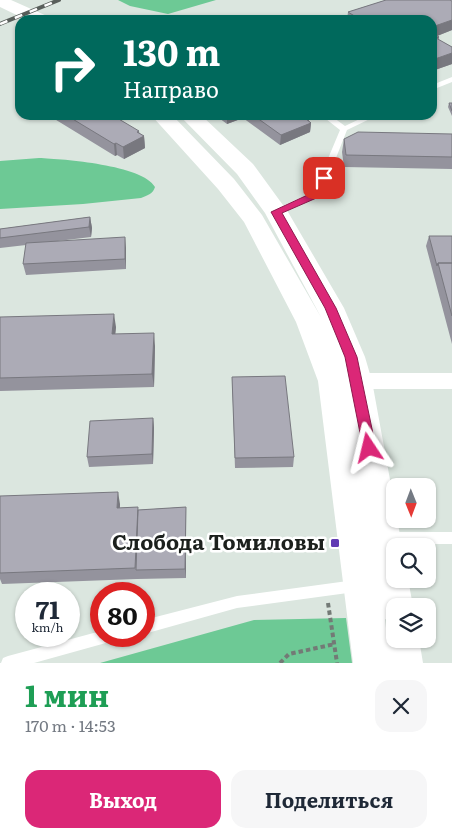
<!DOCTYPE html>
<html lang="ru">
<meta charset="utf-8">
<style>
:root{--surface:#fff;--page:#f6f6f7;--text:#1f2937;--muted:#747a83;--accent:#db2777}
body{margin:0;font-family:Literata,serif;background:var(--page);color:var(--text);height:100vh;display:flex;flex-direction:column;font-size:19px;white-space:nowrap}
*{box-sizing:border-box;margin:0}
p{font-size:16px;color:var(--muted)}
.icon{flex:none;width:28px;height:28px;fill:none;stroke:currentColor;stroke-width:2;stroke-linecap:round;stroke-linejoin:round}
.map{position:relative;height:663px;overflow:hidden}
.drawer{display:flex;flex-direction:column;background:var(--surface);flex:1}
.drawer>*{flex:none}
.guide{position:absolute;left:15px;top:15px;width:422px;height:105px;border-radius:15px;box-shadow:0 1px 4px #0004;background:#00695c;color:#fff;overflow:hidden}
.needle{width:32px;rotate:179deg}
.controls{position:absolute;left:386px;top:478px;display:grid;gap:10px}
.controls a{display:grid;place-items:center;width:50px;height:50px;border-radius:10px;background:var(--surface);box-shadow:0 1px 4px #0004;font-size:25px}
.speed{position:absolute;left:15px;top:582px;display:flex;gap:10px;font-size:25px;font-weight:700;text-align:center}
.speed>*{display:grid;place-content:center;width:65px;height:65px;border-radius:50%;background:var(--surface);box-shadow:0 1px 4px #0004;line-height:1}
.speed small{font-size:12px;font-weight:400}
.speed .limit{border:8px solid #d22;background:#fff;color:#111}
.pin{position:absolute;display:grid;place-items:center;width:42px;height:42px;color:#fff;margin:-21px;border-radius:10px;box-shadow:0 2px 8px #0006}
.me{position:absolute;width:55px;margin:-28px;rotate:350deg;stroke-linejoin:round;filter:drop-shadow(0 0 4px #0008)}
.turn{display:flex;align-items:center;gap:18px;height:105px;padding:0 25px;font-size:22px}
.turn .icon{width:65px;height:65px;stroke-width:2.5}
.turn b{display:block;font-size:35px;line-height:42px}
.round{display:grid;place-items:center;flex:none;width:52px;height:52px;border-radius:15px;background:var(--page)}
.head{display:flex;align-items:center;justify-content:space-between;height:85px;padding:0 25px}
h1{font-size:30px;font-weight:700;line-height:38px;color:#1e9e55}
.button{display:flex;gap:10px;margin-top:auto;padding:10px 25px}
.button a{flex:1;height:58px;border-radius:15px;background:var(--accent);color:#fff;font-size:20px;font-weight:700;line-height:58px;text-align:center}
.button a+a{background:var(--page);color:var(--text)}
.map>svg:first-child{display:block}
.green{fill:#6dc995}
.lines{fill:none;stroke-linecap:round;stroke-linejoin:round}
.path{stroke:#737a76;stroke-width:4;stroke-dasharray:4.5 3;stroke-linecap:butt}
.service{fill:#fff;fill-rule:evenodd}
.minor{fill:#fff;fill-rule:evenodd}
.trunk{fill:#fff;fill-rule:evenodd}
.rail-casing{stroke:#595f5b;stroke-width:4}
.rail{stroke:#fff;stroke-width:2.5;stroke-dasharray:8;stroke-linecap:butt}
.wall{fill:#94939d}
.shaded-wall{fill:#78787f}
.building{fill:#acabb6;stroke:#78787f}
.route{fill:#db2777;stroke:#8e194d}
.poi-dot{fill:#613bb3;stroke:#fff;stroke-width:2}
.labels{text-anchor:middle;stroke-width:5;stroke-linejoin:round;paint-order:stroke}
.near-poi-label{font-size:21px;font-weight:bold;fill:#1c201d;stroke:#fff;text-anchor:end}
</style>
<div class="map">
<svg width="452" height="663" viewBox="0 0 452 663">
<rect width="100%" height="100%" fill="#dbe6df"/>
<path class="green" d="M118,0h98l-48,14 -38,-8z
M39,158c24,1 104,7 116,29 -2,7 -7,8 -14,11l-58,6 -83,5v-48z
M346,618l6,45h-252l154,-43z"/>
<g class="lines">
<path class="path" d="M328,603l9,60
M280,663l9,-9 46,-10"/>
<path class="service" d="M448,0h4v2l-3,-1z
M452,77v5l-20,8v-5z
M321,115h9l15,11 23,-11h10l-31,15 -26,66 -42,18h-6l-1,-2 1,-2 41,-18 26,-62z
M388,532h64v12h-64l-4,-2 -2,-4 2,-4z
M355,580l5,2 2,4 -2,4 -5,2 -118,16 -93,26v-14l93,-24z
M101,631v5h14l-2,5 -79,22h-33l2,-5 5,-2z"/>
<path class="minor" d="M347,373h105v16h-105l-7,-2 -4,-6 4,-6z"/>
<path class="trunk" d="M0,0h11l36,16 3,4h-23l-27,-13z
M151,115h21l62,64 28,36 60,104 -57,-106 -28,-39 -58,-59h22l52,49 35,48 56,96 21,49 7,24 23,126v12h2l5,27h-7v33h13l5,27h-18v33h24l4,24h-70l-35,-282 -22,-59 -52,-100 -26,-33zM385,619l8,4 -7,5z"/>
<g class="rail-casing">
<path id="rail" d="M0,24l59,-24"/>
</g>
<use href="#rail" class="rail"/>
</g>
<path class="wall" d="M386,0h64l2,1v29l-15,6 2,1v3l13,7v17l-20,7v-51h-85l1,-8z
M449,103h3v13l-4,-9z
M48,115h64l32,21 1,12 -21,11 -7,-4 -2,1z
M219,115h88l2,6 2,2 -1,9 -30,13 -37,-27 -16,6 -8,-6z
M452,134v35l-108,-2 -2,-15 2,-13z
M90,217l2,11 -1,9 -33,4 68,7v21l-100,6 -3,-11 3,-19 -26,3v-19z
M429,236h23v108l-26,-98z
M0,317l116,10 -1,7 40,12 -1,41 -154,4z
M232,377l62,80 -1,10 -58,1z
M153,418l1,10 -1,36 -64,3 -2,-10z
M0,496l120,8v4l18,-1v3l48,-3v71l-49,1 -135,5 -2,-5z"/>
<path class="shaded-wall" d="M452,20v10l-20,8v-11z
M452,53v11l-20,7v-11z
M227,115h16v3l-16,6z
M309,117l-1,7 3,-1 -1,9 -30,13 1,-10 24,-17z
M139,131l1,7 4,-2 1,12 -21,11 -1,-12 14,-15z
M116,143l1,12 -2,1 -1,-12z
M90,217l2,11 -1,9 -2,-10z
M125,237l1,11v21l-1,-10z
M114,314l2,13 -2,20 -2,-13z
M154,333l1,13 -1,41 -2,-13z
M153,418l1,10 -1,36 -1,-10z
M118,492l2,12 -1,16 -2,-12z
M186,507v71l-1,-9z"/>
<path class="building" d="M386,0h64l2,1v19l-20,7v-7h-71l-13,-8z
M149,18l2,2h-11z
M206,18l3,2h-10z
M432,33l7,4 -3,1 16,9v6l-20,7z
M449,103h3v8z
M66,115h46l27,16 -2,1 7,4 -21,11 -7,-4 -2,1z
M253,115h54l2,2 -4,1 6,5 -30,12z
M358,132l94,2v23l-106,-2 -2,-16z
M90,217l-1,10 -89,11v-9z
M429,236h23v27h-14l-1,3z
M125,237v22l-102,5 3,-21z
M438,263h14v53z
M114,314l-2,20 42,-1 -2,41 -152,4v-61z
M285,376l9,81 -59,1 -3,-81z
M153,418l-1,36 -65,3 3,-36z
M118,492l-1,16 21,-1 -3,61 -135,5v-77z
M186,507l-1,62 -49,1 2,-60z"/>
<path class="route" d="M324,175l5,3 -8,18 -39,17 54,95 21,49 19,91 -2,3 -5,2 -4,-2 -2,-3 -18,-91 -20,-49 -54,-96 43,-20 6,-14z"/>
<rect class="poi-dot" x="330" y="538" width="10" height="10" rx="2.5"/>
<g class="labels">
<g class="near-poi-label">
<text x="325" y="550">Слобода Томиловы</text>
</g>
</g>
</svg>
<div class="controls">
<a><svg class="needle" viewBox="-14 -14 28 28"><path d="M0-13l5 13h-10z" fill="#e53935"/><path d="M0 13l5-13h-10z" fill="#747a83"/></svg></a>
<a><svg class="icon" aria-label="search" viewBox="0 0 24 24"><circle cx="10" cy="10" r="6"/><path d="M15 15l6 6"/></svg></a>
<a><svg class="icon" aria-label="layers" viewBox="0 0 24 24"><path d="M12 4l9 5-9 5-9-5zM3 14l9 5 9-5"/></svg></a>
</div>
<div class="speed"><div>71<small>km/h</small></div><div class="limit">80</div></div>
<div class="pin" style="left:324px;top:178px;background:#d93025"><svg class="icon" aria-label="arrive" viewBox="0 0 24 24"><path d="M6 21V4h12l-3 4 3 4H6"/></svg></div>
<svg class="me" style="left:369px;top:448px" viewBox="-20 -20 40 40"><path d="M0-17L14 15 0 8-14 15z" fill="#db2777" stroke="#fff" stroke-width="4"/></svg>
<div class="guide">
<div class="turn"><svg class="icon" aria-label="right" viewBox="0 0 24 24"><path d="M7 20v-9h11M14 6l5 5-5 5"/></svg><div><b>130 m</b>Направо</div></div>
</div>
</div>
<section class="drawer">
<div class="head"><div><h1>1 мин</h1><p>170 m · 14:53</p></div><a class="round"><svg class="icon" aria-label="close" viewBox="0 0 24 24"><path d="M6 6l12 12M18 6L6 18"/></svg></a></div>
<div class="button"><a>Выход</a><a>Поделиться</a></div>
</section>
